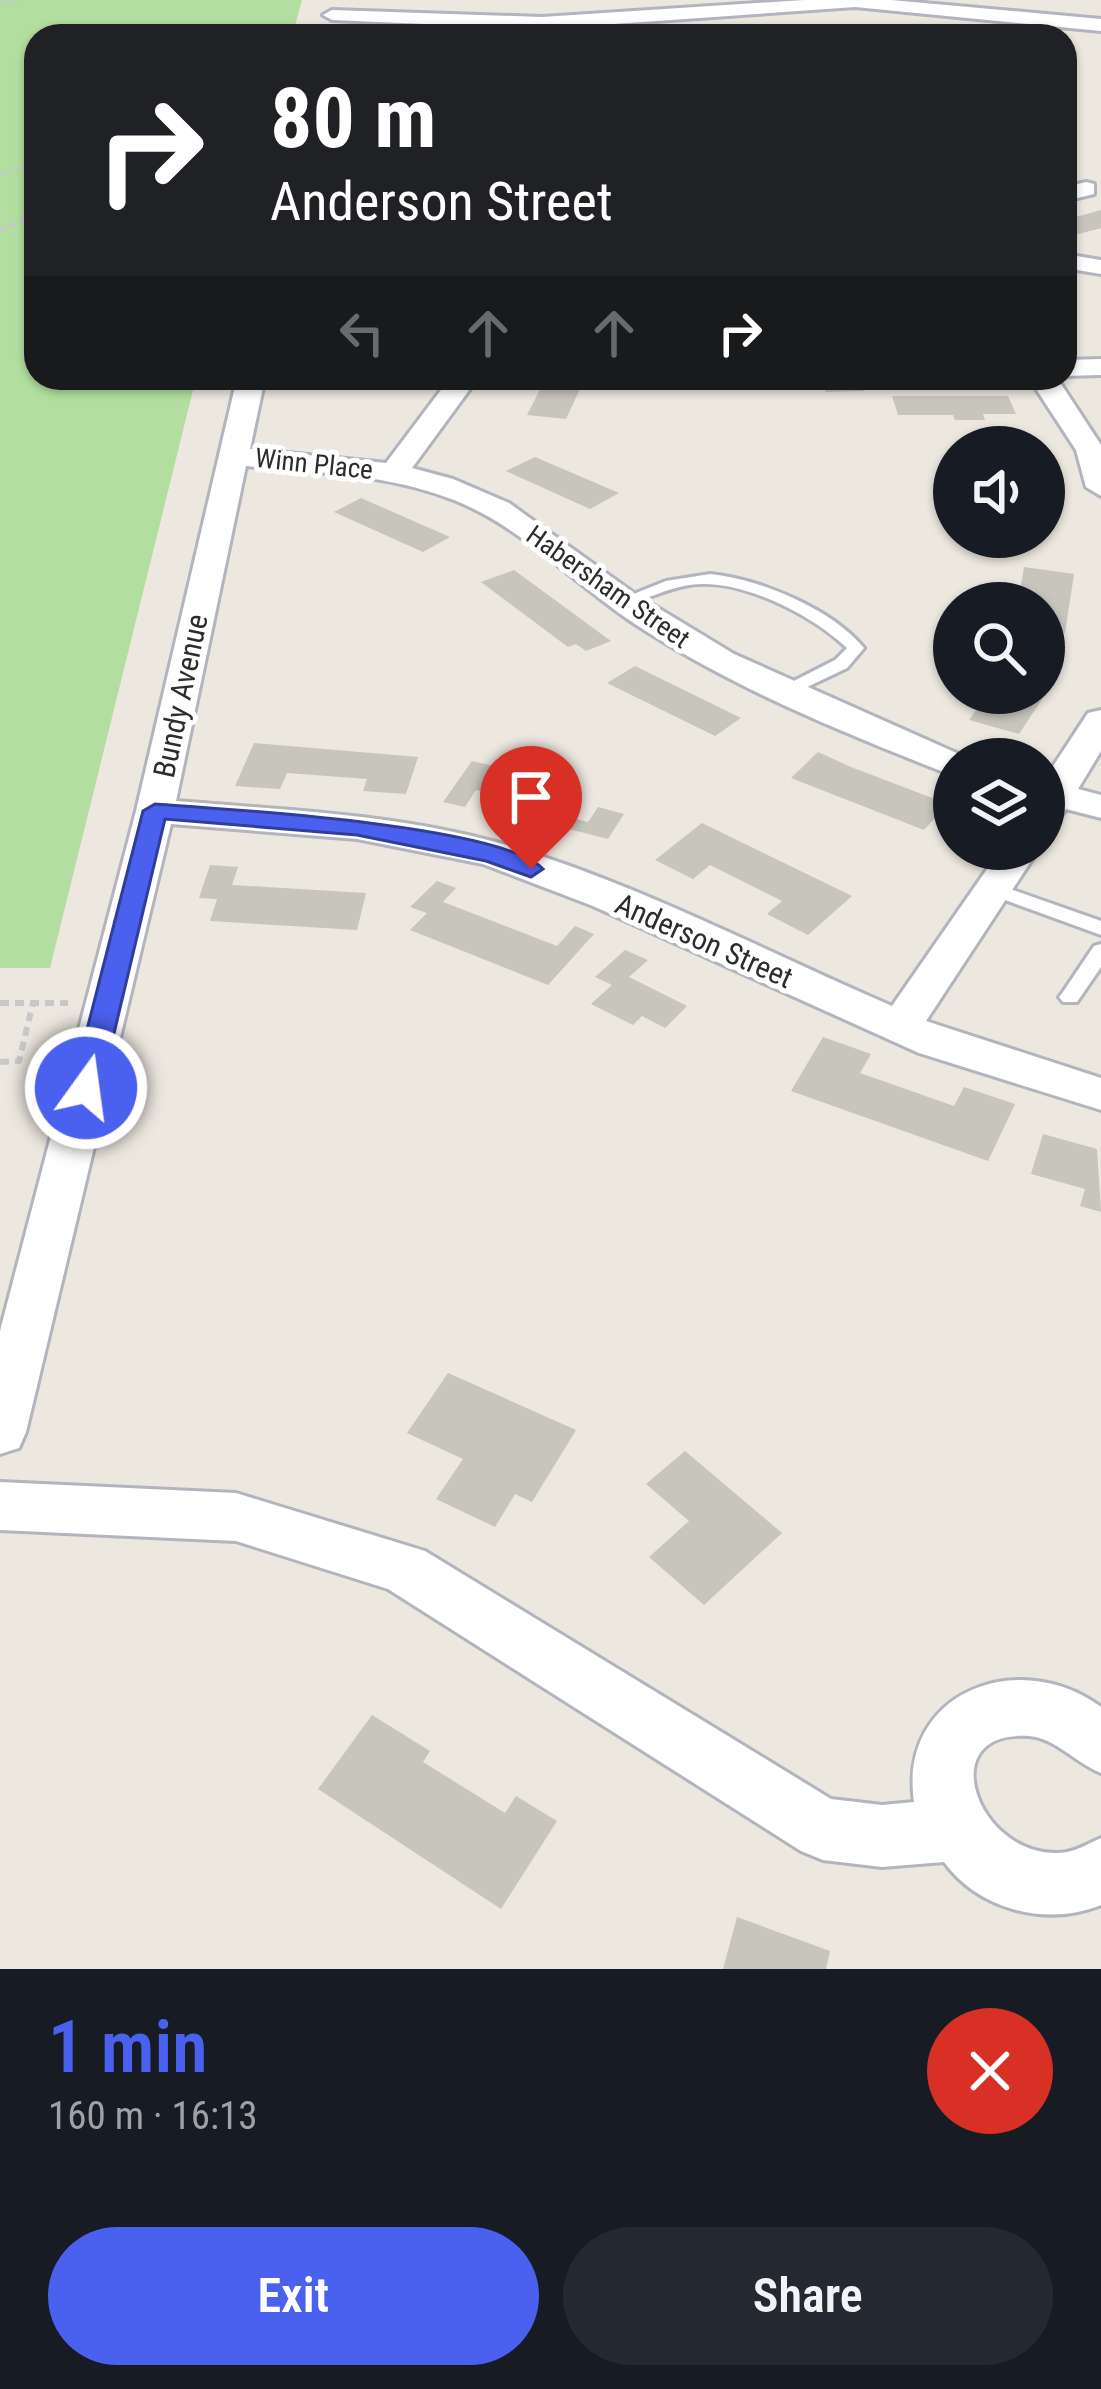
<!DOCTYPE html>
<meta charset="utf-8">
<style>
:root{--surface:#171b24;--page:#242831;--text:#f1f3f6;--muted:#9ea1a6;--accent:#4a60ef}
body{margin:0;font-family:"Roboto Condensed",sans-serif;background:var(--page);color:var(--text);height:100vh;display:flex;flex-direction:column;font-size:45px;white-space:nowrap}
*{box-sizing:border-box;margin:0}
p{font-size:39px;color:var(--muted)}
.icon{flex:none;width:66px;height:66px;fill:none;stroke:currentColor;stroke-width:2;stroke-linecap:round;stroke-linejoin:round}
.map{position:relative;height:1969px;overflow:hidden}
.details{display:flex;flex-direction:column;background:var(--surface);flex:1}
.details>*{flex:none}
.top-card{position:absolute;left:24px;top:24px;width:1053px;height:366px;border-radius:36px;box-shadow:0 3px 9px #0004;background:#202124;color:#fff;overflow:hidden}
.buttons{position:absolute;left:933px;top:426px;display:grid;gap:24px}
.buttons a{display:grid;place-items:center;width:132px;height:132px;border-radius:50%;background:var(--surface);box-shadow:0 3px 9px #0004;font-size:60px}
.pin{position:absolute;display:grid;place-items:center;width:102px;height:102px;color:#fff;margin:-123px -51px;border-radius:50% 50% 50% 0;rotate:-45deg;box-shadow:0 0 12px #0007}
.pin .icon{rotate:45deg}
.me{position:absolute;width:132px;margin:-66px;rotate:14deg;stroke-linejoin:round;filter:drop-shadow(0 0 9px #0008)}
.turn{display:flex;align-items:center;gap:42px;height:252px;padding:0 48px;font-size:54px}
.turn .icon{width:156px;height:156px;stroke-width:2.5}
.turn b{display:block;font-size:84px;line-height:102px}
.lanes{display:flex;align-items:center;height:114px;padding:0 48px;background:#0003;justify-content:center;gap:60px;direction:ltr}
.lanes .off{opacity:.35}
.round{display:grid;place-items:center;flex:none;width:126px;height:126px;border-radius:63px;background:var(--page)}
.summary{display:flex;align-items:center;justify-content:space-between;height:204px;padding:0 48px}
h1{font-size:72px;font-weight:600;line-height:90px;color:var(--accent)}
.primary-button{display:flex;gap:24px;margin-top:auto;padding:24px 48px}
.primary-button a{flex:1;height:138px;border-radius:72px;background:var(--accent);color:#fff;font-size:48px;font-weight:600;line-height:138px;text-align:center}
.primary-button a+a{background:var(--page);color:var(--text)}
.map>svg:first-child{display:block}
.green{fill:#b2df9f}
.building{fill:#c8c5bd}
.lines{fill:none;stroke-linecap:round;stroke-linejoin:round}
.lane-casing{stroke:#b2b4be;stroke-width:6}
.street-casing{stroke:#b2b4be;stroke-width:6}
.path-far2{stroke:#c8c8c8;stroke-width:3;stroke-dasharray:4.5 3;stroke-linecap:butt}
.path-far1{stroke:#c8c8c8;stroke-width:4.5;stroke-dasharray:6 4.5;stroke-linecap:butt}
.path{stroke:#c8c8c8;stroke-width:6;stroke-dasharray:9 6;stroke-linecap:butt}
.lane{fill:#fff;fill-rule:evenodd}
.street{fill:#fff;fill-rule:evenodd}
.route{fill:#4a60ef;stroke:#303e9b;stroke-width:3}
.labels{text-anchor:middle;stroke-width:10;stroke-linejoin:round;paint-order:stroke}
.far-street-label{font-size:27px;fill:#2c2c2c;stroke:#fff}
.street-label{font-size:30px;fill:#2c2c2c;stroke:#fff}
</style>
<div class="map">
<svg width="1101" height="1969" viewBox="0 0 1101 1969">
<rect width="100%" height="100%" fill="#ece7df"/>
<path class="green" d="M0,0h302l-10,36h-256v342h160l-146,590h-50z"/>
<path class="building" d="M1101,210v18l-22,6 -14,-6v-8z
M546,378h39l-19,41 -39,-4z
M820,378h38l6,13 -38,1z
M892,396h116l8,18h-33l2,6h-30l-2,-5h-55z
M535,457l84,36 -29,16 -84,-38z
M361,498l89,39 -27,15 -89,-40z
M1024,567l50,7 -9,59 -21,-3v-27h-26z
M514,570l97,71 -25,10 -10,-7 -8,3 -87,-65z
M635,666l106,52 -26,18 -108,-53z
M1044,668l16,4 -41,62 -50,-14 19,-27h56z
M254,743l164,14 -12,37 -43,-3 4,-12 -80,-6 -7,16 -45,-3z
M818,752l33,15 97,37 -24,26 -133,-52z
M472,761l90,21 -16,24 -70,-16 -11,17 -22,-5z
M598,807l26,7 -16,25 -43,-11 7,-10 16,4z
M702,823l150,73 -44,39 -41,-21 15,-13 -72,-36 -17,14 -38,-19z
M210,865l28,2 -6,18 134,8 -9,37 -147,-9 7,-22 -18,-1z
M437,881l19,7 -13,14 114,44 18,-20 19,8 -46,51 -138,-55 17,-17 -17,-6z
M625,950l23,10 -19,17 58,29 -22,22 -23,-12 -9,9 -42,-21 21,-19 -17,-8z
M823,1037l48,17 -11,19 94,33 10,-19 51,17 -27,57 -197,-70z
M1043,1134l54,15 4,63 -21,-6 5,-17 -54,-15z
M448,1373l128,57 -44,72 -17,-8 -20,33 -59,-28 27,-40 -56,-26z
M685,1451l97,82 -78,72 -55,-48 40,-36 -43,-37z
M372,1715l58,36 -7,11 82,51 11,-17 41,25 -56,88 -183,-120z
M737,1917l93,34 -4,18h-103z"/>
<g class="lines">
<g class="lane-casing">
<path id="lane" d="M710,574c50,5 122,35 154,74l-17,20 -63,30 -6,-1v-8l57,-29 12,-12c-36,-34 -108,-71 -158,-63 -23,4 -43,14 -65,21l-8,-5 50,-20z
M993,883l108,38v14l-115,-42 -3,-4z
M1101,944v23l-24,35h-14l-4,-5 4,-5 31,-46z"/>
</g>
<g class="street-casing">
<path id="street" d="M804,0h87l210,19v12l-246,-24 -313,22 -210,-9 -9,-5 9,-5 210,7z
M1086,182l8,2v10l-29,7v-14z
M1065,254l36,6v14l-36,-6z
M1101,359v16l-36,1v-16z
M237,378h28l-15,71 136,14 64,-85h28l-66,90 41,11 56,24 126,91 99,60 236,105h-16v15l-13,-3c-105,-41 -211,-85 -306,-147 -60,-40 -113,-97 -181,-124 -66,-26 -138,-28 -208,-34l-70,335c109,9 221,13 327,43 133,39 262,107 389,162l109,-157h38l-113,172 175,57v32l-182,-57 -326,-147 -110,-42 -126,-25 -186,-15 -145,608 -7,16 -19,6v-123l136,-520z
M1029,378h28l44,67v51l-15,-9 -10,-37z
M1101,710v41l-23,38 23,6v23l-35,-9 -9,13 -13,3v-45l44,-67z
M0,1482l236,11 189,58 406,248 51,6 32,-3c-16,-111 106,-155 187,-95v66c-25,-10 -47,-36 -73,-37 -100,-6 -47,129 39,116 11,-2 23,-9 34,-14v67c-54,22 -122,5 -157,-43l-62,5 -59,-7 -22,-9 -413,-262 -152,-48 -236,-11z"/>
</g>
<path class="path-far2" d="M0,5l18,-5
M0,174l36,-9
M27,219l9,-3"/>
<path class="path-far1" d="M0,230l35,-14"/>
<path class="path" d="M0,1003h68
M0,1062l19,-1 14,-58"/>
<use href="#lane" class="lane"/>
<use href="#street" class="street"/>
</g>
<path class="route" d="M155,804c70,5 347,21 388,65l-12,8 -45,-16 -129,-26 -192,-16 -64,269 -15,11 -14,-11 71,-277z"/>
<g class="labels">
<g class="far-street-label">
<text transform="translate(314 464) rotate(6)" y="9">Winn Place</text>
<text transform="translate(608 587) rotate(35)" y="9">Habersham Street</text>
</g>
<g class="street-label">
<text transform="translate(181 696) rotate(-78)" y="10">Bundy Avenue</text>
<text transform="translate(704 941) rotate(24)" y="10">Anderson Street</text>
</g>
</g>
</svg>
<div class="buttons">
<a><svg class="icon" aria-label="sound" viewBox="0 0 24 24"><path d="M4 9h4l5-4v14l-5-4H4zM17 9q2 3 0 6"/></svg></a>
<a><svg class="icon" aria-label="search" viewBox="0 0 24 24"><circle cx="10" cy="10" r="6"/><path d="M15 15l6 6"/></svg></a>
<a><svg class="icon" aria-label="layers" viewBox="0 0 24 24"><path d="M12 4l9 5-9 5-9-5zM3 14l9 5 9-5"/></svg></a>
</div>
<div class="pin" style="left:531px;top:869px;background:#d93025"><svg class="icon" aria-label="arrive" viewBox="0 0 24 24"><path d="M6 21V4h12l-3 4 3 4H6"/></svg></div>
<svg class="me" style="left:86px;top:1088px" viewBox="-20 -20 40 40"><circle r="17" fill="#4a60ef" stroke="#fff" stroke-width="3"/><path d="M0-11L8 9 0 5-8 9z" fill="#fff"/></svg>
<div class="top-card">
<div class="turn"><svg class="icon" aria-label="right" viewBox="0 0 24 24"><path d="M7 20v-9h11M14 6l5 5-5 5"/></svg><div><b>80 m</b>Anderson Street</div></div>
<div class="lanes"><svg class="icon off" aria-label="left" viewBox="0 0 24 24"><path d="M17 20v-9H6M10 6l-5 5 5 5"/></svg><svg class="icon off" aria-label="ahead" viewBox="0 0 24 24"><path d="M12 20V5M6 11l6-6 6 6"/></svg><svg class="icon off" aria-label="ahead" viewBox="0 0 24 24"><path d="M12 20V5M6 11l6-6 6 6"/></svg><svg class="icon" aria-label="right" viewBox="0 0 24 24"><path d="M7 20v-9h11M14 6l5 5-5 5"/></svg></div>
</div>
</div>
<section class="details">
<div class="summary"><div><h1>1 min</h1><p>160 m · 16:13</p></div><a class="round" style="background:#d93025;color:#fff"><svg class="icon" aria-label="close" viewBox="0 0 24 24"><path d="M6 6l12 12M18 6L6 18"/></svg></a></div>
<div class="primary-button"><a>Exit</a><a>Share</a></div>
</section>
